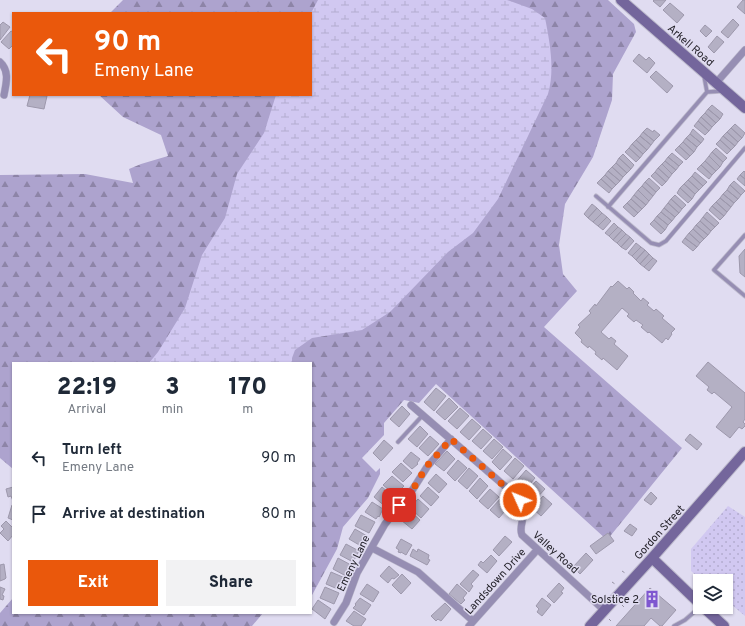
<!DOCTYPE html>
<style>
:root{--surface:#fff;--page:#f2f2f3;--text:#1f2937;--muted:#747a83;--accent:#ea580c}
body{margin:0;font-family:Overpass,sans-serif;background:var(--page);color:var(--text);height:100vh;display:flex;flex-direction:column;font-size:15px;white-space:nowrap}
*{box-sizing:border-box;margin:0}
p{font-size:13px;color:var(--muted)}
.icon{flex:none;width:22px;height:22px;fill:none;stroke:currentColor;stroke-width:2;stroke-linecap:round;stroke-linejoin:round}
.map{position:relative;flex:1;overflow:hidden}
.side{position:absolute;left:12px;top:362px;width:300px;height:252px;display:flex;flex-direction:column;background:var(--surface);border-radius:0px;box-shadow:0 1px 3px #0004}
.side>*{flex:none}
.banner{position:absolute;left:12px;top:12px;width:300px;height:84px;border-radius:0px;box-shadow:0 1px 3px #0004;background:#ea580c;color:#fff;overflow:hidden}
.buttons{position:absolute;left:693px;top:574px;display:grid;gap:8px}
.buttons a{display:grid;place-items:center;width:40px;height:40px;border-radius:0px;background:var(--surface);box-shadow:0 1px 3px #0004;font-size:20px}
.pin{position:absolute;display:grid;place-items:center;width:34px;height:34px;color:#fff;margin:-17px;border-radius:8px;box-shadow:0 2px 6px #0006}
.me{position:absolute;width:44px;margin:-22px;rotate:314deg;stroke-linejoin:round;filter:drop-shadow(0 0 3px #0008)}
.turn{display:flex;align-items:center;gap:14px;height:84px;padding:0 16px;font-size:18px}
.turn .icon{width:52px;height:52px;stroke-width:2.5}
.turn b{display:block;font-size:28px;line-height:34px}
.eta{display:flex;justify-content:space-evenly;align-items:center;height:68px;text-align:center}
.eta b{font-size:24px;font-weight:800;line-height:28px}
.button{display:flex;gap:8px;margin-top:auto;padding:8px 16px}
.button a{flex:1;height:46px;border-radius:0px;background:var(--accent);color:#fff;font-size:16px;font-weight:800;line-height:46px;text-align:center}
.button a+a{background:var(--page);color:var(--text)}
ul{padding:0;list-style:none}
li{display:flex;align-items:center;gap:12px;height:56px;padding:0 16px}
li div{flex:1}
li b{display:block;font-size:15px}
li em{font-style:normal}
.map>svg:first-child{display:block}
.forest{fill:url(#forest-firs)}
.wetland{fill:url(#wetland-marsh)}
.park{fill:url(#park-dots)}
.building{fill:#b4b0c4;stroke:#9d98ac}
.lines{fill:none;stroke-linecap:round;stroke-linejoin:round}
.lane-casing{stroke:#bebbcd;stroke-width:5}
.street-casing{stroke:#bebbcd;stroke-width:8}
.secondary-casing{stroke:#bebbcd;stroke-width:12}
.path{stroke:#9591a1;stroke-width:1;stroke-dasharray:3 3;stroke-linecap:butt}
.lane{stroke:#968eb3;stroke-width:3.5}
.street{stroke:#968eb3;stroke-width:7}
.secondary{stroke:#74669c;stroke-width:10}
.route{stroke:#ea580c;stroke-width:7;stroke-dasharray:0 12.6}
.labels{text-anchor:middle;stroke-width:3;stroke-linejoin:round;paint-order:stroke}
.street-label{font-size:11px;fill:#25232b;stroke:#e0dcf1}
.poi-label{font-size:11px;fill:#25232b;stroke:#e0dcf1;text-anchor:end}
</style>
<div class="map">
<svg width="745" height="626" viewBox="0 0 745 626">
<defs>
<pattern id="forest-firs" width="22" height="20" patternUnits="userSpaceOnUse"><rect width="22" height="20" fill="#ada3ce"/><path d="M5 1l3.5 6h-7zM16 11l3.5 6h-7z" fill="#8d84a7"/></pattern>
<pattern id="wetland-marsh" width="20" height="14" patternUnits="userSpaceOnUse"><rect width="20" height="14" fill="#d1c8f1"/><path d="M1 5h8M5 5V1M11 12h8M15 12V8" fill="none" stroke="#b3accf"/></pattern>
<pattern id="park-dots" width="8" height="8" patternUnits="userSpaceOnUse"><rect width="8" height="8" fill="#d1c8f1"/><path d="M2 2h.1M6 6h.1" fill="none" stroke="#b3accf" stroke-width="1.8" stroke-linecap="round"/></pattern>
</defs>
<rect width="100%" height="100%" fill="#e0dcf1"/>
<path class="forest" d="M123,0h485l26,24 2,8 -23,42 -1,26 -19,57 -28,47 -6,41 4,29 14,17 -33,36 138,121 -75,92 -171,-156 -17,19 -15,-3 -20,23v12l-22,23 14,14 4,-4v6l-12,24 -25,29 -6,22 -26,48v-234h-298v106l-13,-11v-283l85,-1 48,9 -4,-14 12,-5 27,-8 -7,-21 -38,-18 -24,-22h212v-82h-201z
M13,598v15h250l-11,13h-252v-13z"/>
<path class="wetland" d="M318,0h189l25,9 13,9c5,25 10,52 3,76l-50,105 -25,34 -25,19 -58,60 -28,18 -50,8 -17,12 -3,8v5h-143l9,-11 27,-44 17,-53 23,-37 12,-44 27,-41 12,-38h35v-82z"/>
<path class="park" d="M728,506l17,11v99l-19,-16v-19h-23l-12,-10v-22z"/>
<path class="building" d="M654,0h12l-6,7 -7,-6z
M743,0h2v14l-8,-7z
M670,3l14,12 -7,8 -14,-13z
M733,19l6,6 -11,13 -7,-6z
M3,22l7,5 -10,13v-15z
M705,25l7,6 -6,6 -6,-6z
M11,31l2,1v13l-4,4 -8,-7z
M717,36l7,6 -10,11 -6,-6z
M639,54l7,6 3,-3 6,6 -8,10 -14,-12z
M656,71l17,15 -6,7 -17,-16z
M30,95l17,1 -3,13 -17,-3z
M712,105l11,9 -3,5 -12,-10z
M708,109l12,10 -4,4 -11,-10z
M705,113l11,10 -4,4 -11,-10z
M701,117l11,10 -3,4 -11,-10z
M698,121l11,10 -4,4 -11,-9z
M735,124l10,9 -3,5 -11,-10z
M647,128l6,4 1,-2 6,5 -6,6 -11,-9z
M731,128l11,10 -4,4 -11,-10z
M693,129l11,10 -3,4 -11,-9z
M643,132l11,9 -3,4 -11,-9z
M727,132l11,10 -3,4 -12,-10z
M690,134l11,9 -4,4 -11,-9z
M640,136l11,9 -4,5 -11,-10z
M723,136l12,10 -4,4 -11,-10z
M686,138l11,9 -3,5 -11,-10z
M636,140l11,10 -4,4 -11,-10z
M720,140l11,10 -4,4 -11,-10z
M683,142l11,10 -4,4 -11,-10z
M632,144l11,10 -3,4 -11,-10z
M679,146l11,10 -4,4 -11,-10z
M629,148l11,10 -4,4 -11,-10z
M716,148l11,10 -4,4 -11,-10z
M712,152l11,10 -3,5 -11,-11z
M672,153l11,9 -4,4 -11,-9z
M623,154l11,11 -3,4 -12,-11z
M709,156l11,11 -4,4 -11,-10z
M668,157l11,9 -3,4 -11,-9z
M619,158l12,11 -4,4 -11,-10z
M665,161l11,9 -4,4 -10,-10z
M705,161l11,10 -4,4 -11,-10z
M616,163l11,10 -4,4 -11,-10z
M662,164l10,10 -3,4 -11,-10z
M701,165l11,10 -3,4 -12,-10z
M612,167l11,10 -3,4 -12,-10z
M658,168l11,10 -3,4 -11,-10z
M608,171l12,10 -4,4 -11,-10z
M744,171l1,1v7l-5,-4z
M655,172l11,10 -4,4 -11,-10z
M695,172l12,10 -4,4 -11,-10z
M605,175l11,10 -4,4 -11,-10z
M740,175l5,4v7l-8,-7z
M692,176l11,10 -4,4 -11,-10z
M649,178l11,10 -4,4 -11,-10z
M601,179l11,10 -3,4 -12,-10z
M688,180l11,10 -4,4 -11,-10z
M734,181l11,10 -4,4 -11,-10z
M645,182l11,10 -3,4 -11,-10z
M684,184l11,10 -3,5 -12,-11z
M730,185l11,10 -3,4 -11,-9z
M642,186l11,10 -4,5 -11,-11z
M680,188l12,11 -4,4 -11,-10z
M638,190l11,11 -3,4 -12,-10z
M727,190l11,9 -4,4 -11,-9z
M723,194l11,9 -3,4 -11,-9z
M634,195l12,10 -4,4 -11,-10z
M675,195l11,10 -4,4 -11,-10z
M720,198l11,9 -4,5 -11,-10z
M631,199l11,10 -4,4 -11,-10z
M671,199l11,10 -3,4 -11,-10z
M716,202l11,10 -3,4 -12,-10z
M627,203l11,10 -4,4 -11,-10z
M668,203l11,10 -4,4 -11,-9z
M592,204l5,4 -9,10 -4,-4z
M712,206l12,10 -4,4 -11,-10z
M597,208l5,5 -9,9 -5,-4z
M664,208l11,9 -3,4 -11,-9z
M661,212l11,9 -4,4 -11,-9z
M707,212l12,11 -4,4 -12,-10z
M602,213l5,4 -9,9 -5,-4z
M657,216l11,9 -3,5 -11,-10z
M607,217l4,4 -8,9 -5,-4z
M703,217l12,10 -4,4 -11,-10z
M654,220l11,10 -4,4 -11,-10z
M700,221l11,10 -3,4 -12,-10z
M614,223l4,4 -9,9 -4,-3z
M696,225l12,10 -4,4 -11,-10z
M618,227l4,3 -9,10 -4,-4z
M693,229l11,10 -4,4 -11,-10z
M622,230l4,4 -9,9 -4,-3z
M689,233l11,10 -3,4 -12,-9z
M626,234l4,3 -9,10 -4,-4z
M630,237l4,4 -8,9 -5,-3z
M685,238l12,9 -4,4 -11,-9z
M636,243l5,4 -9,9 -4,-3z
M641,247l4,3 -9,10 -4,-4z
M745,249v28l-5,-4 -1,-17z
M645,250l4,4 -9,10 -4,-4z
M649,254l4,4 -9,9 -4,-3z
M653,258l4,3 -8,10 -5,-4z
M618,281l9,8 2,-2 5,5 -1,1 8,8 2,-3 6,5 -2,2 7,6 2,-2 8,7 -2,2 13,11 -4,4 1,1 -4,6 -2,-2 -4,5 -13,-11 -1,1 -7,-6 2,-2 -7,-5 -2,2 -7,-6 2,-2 -7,-6 -21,24 8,7 2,-2 5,4 -2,3 14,12 -11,14 -14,-12 -1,2 -7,-6 1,-2 -7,-6 -1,2 -7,-6 1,-2 -7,-7 5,-6 -2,-2 13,-12 -2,-2 6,-7 1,2 15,-20 1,1z
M708,362l37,31v26l-2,3 2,2v2l-3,3 -3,-2 -9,11 -14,-11 16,-20 -18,-15 -2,2 -5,-4 2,-3 -13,-11z
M436,388l10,8 -12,15 -10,-9z
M449,398l9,9 -13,13 -9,-8z
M402,406l8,8 -11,13 -9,-8z
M460,408l9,8 -12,13 -9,-8z
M472,419l9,8 -12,13 -9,-8z
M420,426l8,8 -11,13 -9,-8z
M483,429l9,8 -11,12 -9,-8z
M690,434l12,10 -5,6 -12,-10z
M430,436l9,8 -11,12 -9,-8z
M494,439l9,8 -11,12 -9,-8z
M384,440l9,8 -12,13 -8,-8z
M503,449l9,8 -12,13 -8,-8z
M447,451l8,8 -11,12 -9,-7z
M411,452l9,7 -3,4 1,1 -6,5 -9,-8z
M515,458l9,8 -11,13 -9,-8z
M458,460l9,8 -12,13 -8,-8z
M401,463l11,10 -9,9 -11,-10z
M469,468l9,8 -11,13 -9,-8z
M526,470l9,8 -11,13 -9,-8z
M436,474l11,10 -8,9 -11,-10z
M392,476l12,10 -9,9 -12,-10z
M480,478l8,8 -11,13 -8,-8z
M536,481l9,8 -11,12 -9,-8z
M13,487v14l-2,-5 -3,1 -2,-8z
M382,487l12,10 -8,10 -12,-10z
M428,487l11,10 -8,9 -11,-10z
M490,489l9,8 -11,12 -9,-8z
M651,492l6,6 -6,7 -7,-5z
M543,496l9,8 -11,12 -9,-8z
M501,498l9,7 -11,13 -9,-8z
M418,499l11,10 -8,9 -11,-10z
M372,502l11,7 -4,8 -1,-1 -2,3 -11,-7z
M12,505l1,1v14l-5,-2z
M409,510l11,10 -8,9 -11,-9z
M361,515l14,7 -6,11 -14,-7z
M6,521l7,7v7l-5,6 -8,-8 4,-4 -3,-3z
M630,524l7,5 -5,7 -8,-5z
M355,529l12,7 -6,10 -12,-7z
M608,533l6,8 -18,13 -6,-8z
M505,536l7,6 -13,14 -6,-6z
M401,539l11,6 -6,10 -5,-3v1l-3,-1 1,-2 -3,-2z
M346,544l13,7 -6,11 -13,-7z
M413,549l4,3 1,-3 11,6 -1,4 2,1 -3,5 -17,-9z
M586,553l7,7 -13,14 -7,-7z
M491,555l6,6 -10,12 -9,-8 3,-4 2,2z
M338,558l13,7 -5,11 -13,-7z
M4,564l2,14 -1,1 -5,2v-16z
M389,566l10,9 -5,4 -2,-1 -4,5 -8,-7z
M473,570l6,5 -8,9 2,2 -4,6 -9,-8z
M331,572l14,6 -5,12 -14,-6z
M402,574l9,9 -10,11 -9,-9z
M559,583l5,5 -3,4 2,1 -9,10 -7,-7z
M367,584l12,8 -6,10 -13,-8z
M457,584l10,9 -4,5 2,2 -4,4 -12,-10z
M0,587l5,2 -3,6 2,1 -1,4 -3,-1z
M325,587l14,6 -5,11 -14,-6z
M650,588l26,22 -14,16h-2l-9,-8 -7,8h-28z
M360,598l11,7 -7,10 -11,-7 3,-3 -1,-1z
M542,598l9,7 -9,11 -5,-4 2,-3 -3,-3z
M318,600l13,9 -6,10 -13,-10z
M445,603l6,6 -10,12 -3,-2 -2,2 -5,-5z
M354,611l12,8 -5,7h-7l-8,-5z"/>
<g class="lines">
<g class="lane-casing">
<path id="lane" d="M704,76l3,16
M596,196l55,47 8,2 7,-4 79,-93
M608,207l99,-115 16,-1
M745,235l-31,35 31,26
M398,442l25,-27
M674,626l11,-6 15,-13"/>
</g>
<g class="street-casing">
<path id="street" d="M0,62c10,9 6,22 4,33
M716,83l29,-33
M411,405l103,89c5,6 10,13 9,21 0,8 -4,13 -1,20l82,75
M372,548l46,24 55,49
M334,622l12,-19 11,-30 28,-49 28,-35 14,-22 24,-28
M469,626l68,-76"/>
</g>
<g class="secondary-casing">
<path id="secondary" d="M621,0l124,108
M652,558l48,46
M703,607l21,19
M590,626l62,-68 93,-106"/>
</g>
<path class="path" d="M622,571l3,2
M612,582l3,2
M622,605l2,2
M609,619l2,2"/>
<use href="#lane" class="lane"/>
<use href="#street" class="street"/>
<use href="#secondary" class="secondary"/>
</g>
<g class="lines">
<path class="route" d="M399,505l14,-16 14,-23 24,-27 69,61"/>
</g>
<defs>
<g id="building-bare" transform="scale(1.38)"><path d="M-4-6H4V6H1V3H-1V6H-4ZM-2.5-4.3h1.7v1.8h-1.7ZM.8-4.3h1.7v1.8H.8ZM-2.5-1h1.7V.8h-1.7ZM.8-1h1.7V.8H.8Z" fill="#7f57d0" stroke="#e0dcf1" stroke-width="2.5" paint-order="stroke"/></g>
</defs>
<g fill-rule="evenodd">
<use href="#building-bare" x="652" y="599"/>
</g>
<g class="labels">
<g class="street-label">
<text transform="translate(691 45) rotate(41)" y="4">Arkell Road</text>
<text transform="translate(659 532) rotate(-48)" y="4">Gordon Street</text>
<text transform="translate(556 552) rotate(42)" y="4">Valley Road</text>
<text transform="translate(353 563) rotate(-64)" y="4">Emeny Lane</text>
<text transform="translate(495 581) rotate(-48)" y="4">Landsdown Drive</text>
</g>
<g class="poi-label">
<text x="639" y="603">Solstice 2</text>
</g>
</g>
</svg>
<div class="buttons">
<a><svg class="icon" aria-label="layers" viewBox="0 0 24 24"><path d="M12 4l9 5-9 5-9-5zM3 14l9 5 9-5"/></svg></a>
</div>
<div class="pin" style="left:399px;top:505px;background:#d93025"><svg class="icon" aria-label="arrive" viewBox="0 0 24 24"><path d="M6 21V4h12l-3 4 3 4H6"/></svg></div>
<svg class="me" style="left:520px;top:500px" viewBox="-20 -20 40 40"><circle r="17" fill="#ea580c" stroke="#fff" stroke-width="3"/><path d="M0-11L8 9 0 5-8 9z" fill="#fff"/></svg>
<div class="banner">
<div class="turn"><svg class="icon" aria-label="left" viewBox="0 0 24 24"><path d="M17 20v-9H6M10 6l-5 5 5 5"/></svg><div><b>90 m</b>Emeny Lane</div></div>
</div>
<section class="side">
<div class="eta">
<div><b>22:19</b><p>Arrival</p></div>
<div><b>3</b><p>min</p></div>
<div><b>170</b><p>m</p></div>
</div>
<ul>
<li><svg class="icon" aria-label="left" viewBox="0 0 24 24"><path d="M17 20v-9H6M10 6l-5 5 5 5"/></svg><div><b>Turn left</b><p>Emeny Lane</p></div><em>90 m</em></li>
<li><svg class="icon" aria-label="arrive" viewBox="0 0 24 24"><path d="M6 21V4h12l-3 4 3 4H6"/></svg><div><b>Arrive at destination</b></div><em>80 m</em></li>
</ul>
<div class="button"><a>Exit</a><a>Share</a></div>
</section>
</div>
